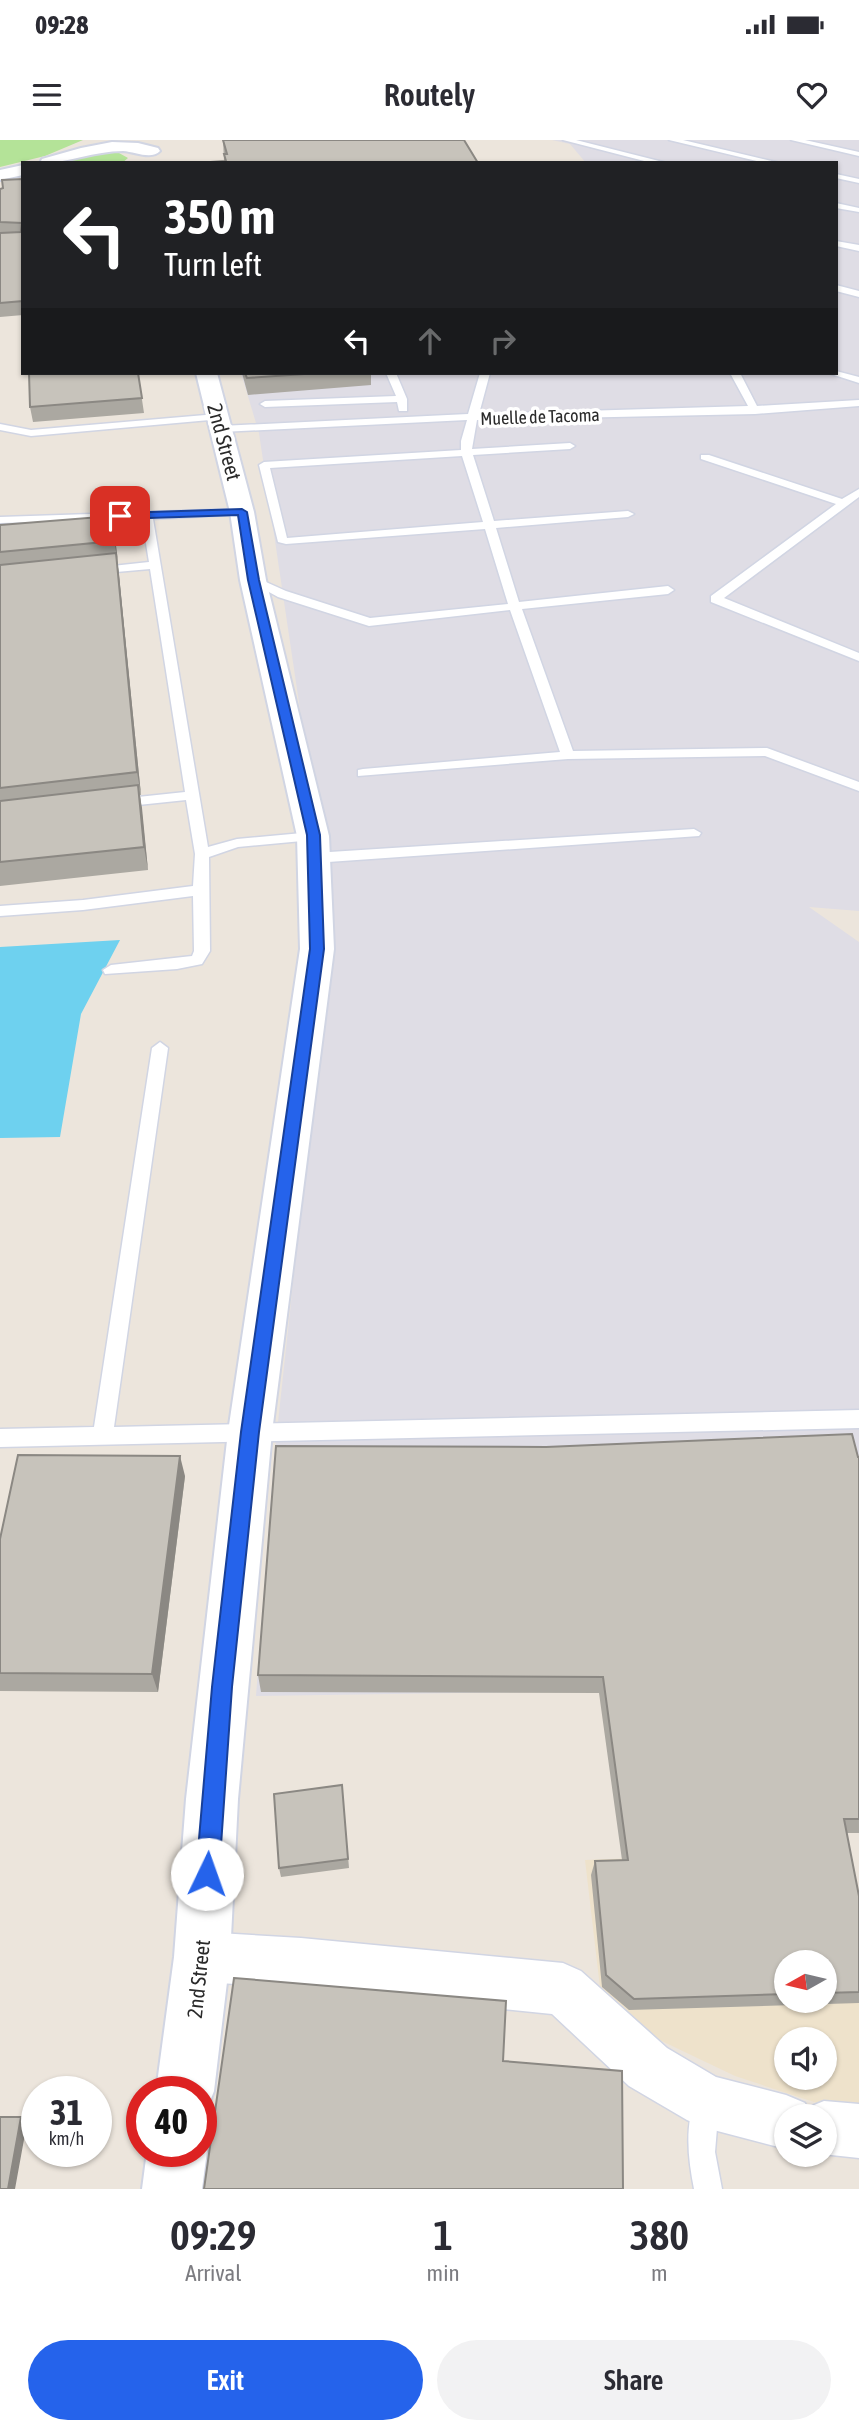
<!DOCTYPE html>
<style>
:root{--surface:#fff;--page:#f2f2f3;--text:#2b2b33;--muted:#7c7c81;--accent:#2563eb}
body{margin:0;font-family:"Asap Condensed",sans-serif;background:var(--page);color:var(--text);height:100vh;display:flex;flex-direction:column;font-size:26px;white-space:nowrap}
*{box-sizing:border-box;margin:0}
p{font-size:23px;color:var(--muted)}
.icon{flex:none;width:38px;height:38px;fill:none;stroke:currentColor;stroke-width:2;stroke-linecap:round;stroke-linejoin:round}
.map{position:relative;height:2049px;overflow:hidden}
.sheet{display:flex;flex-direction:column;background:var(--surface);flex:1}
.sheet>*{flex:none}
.guide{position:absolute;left:21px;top:21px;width:817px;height:214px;border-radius:0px;box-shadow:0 2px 5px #0004;background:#202124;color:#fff;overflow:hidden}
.needle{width:46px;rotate:262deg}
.tools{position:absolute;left:774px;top:1810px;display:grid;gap:14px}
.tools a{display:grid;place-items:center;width:63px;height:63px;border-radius:50%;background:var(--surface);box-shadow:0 2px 5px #0004;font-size:35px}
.speed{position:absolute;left:21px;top:1936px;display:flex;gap:14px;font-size:35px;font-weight:700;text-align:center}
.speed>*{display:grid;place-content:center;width:91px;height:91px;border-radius:50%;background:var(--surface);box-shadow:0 2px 5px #0004;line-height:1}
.speed small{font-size:18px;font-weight:400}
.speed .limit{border:10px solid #d22;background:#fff;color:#111}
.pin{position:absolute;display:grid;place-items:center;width:60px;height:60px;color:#fff;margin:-30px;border-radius:14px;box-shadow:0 4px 10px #0006}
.me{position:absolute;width:77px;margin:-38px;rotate:3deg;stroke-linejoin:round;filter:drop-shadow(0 0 5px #0008)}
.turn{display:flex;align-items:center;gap:24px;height:147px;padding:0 28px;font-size:32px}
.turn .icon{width:91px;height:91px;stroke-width:2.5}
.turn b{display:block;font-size:49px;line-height:60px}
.lanes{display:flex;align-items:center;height:66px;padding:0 28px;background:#0003;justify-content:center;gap:35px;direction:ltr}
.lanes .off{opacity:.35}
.eta{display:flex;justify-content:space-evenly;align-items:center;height:119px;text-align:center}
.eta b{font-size:42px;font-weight:600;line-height:49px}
.primary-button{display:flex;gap:14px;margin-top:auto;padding:14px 28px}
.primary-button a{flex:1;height:80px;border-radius:42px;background:var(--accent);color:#fff;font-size:28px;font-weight:600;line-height:80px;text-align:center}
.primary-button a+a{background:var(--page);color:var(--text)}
.status{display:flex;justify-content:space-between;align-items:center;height:49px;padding:0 35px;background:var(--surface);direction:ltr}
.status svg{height:19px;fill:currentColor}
header{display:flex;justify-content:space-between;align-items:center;height:91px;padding:0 28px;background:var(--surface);font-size:32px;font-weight:600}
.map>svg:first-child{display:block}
.industrial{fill:#dfdde5}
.education{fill:#eee2cb;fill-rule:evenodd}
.green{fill:#b4e398}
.water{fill:#6ed1ef}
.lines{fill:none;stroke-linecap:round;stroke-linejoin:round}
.lane-casing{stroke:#d1d5e3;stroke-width:3}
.street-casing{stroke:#d1d5e3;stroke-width:3}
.secondary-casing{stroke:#d1d5e3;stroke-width:4}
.lane{fill:#fff;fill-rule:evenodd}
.street{fill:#fff;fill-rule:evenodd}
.secondary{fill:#fff;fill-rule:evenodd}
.wall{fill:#aba8a1;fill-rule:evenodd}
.shaded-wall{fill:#8b8883}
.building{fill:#c7c3bb;stroke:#8b8883;stroke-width:2}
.route{fill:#2563eb;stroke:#184099;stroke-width:2}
.labels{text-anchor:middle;stroke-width:7;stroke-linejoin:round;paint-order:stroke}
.far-street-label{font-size:18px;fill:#2a2a2a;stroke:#fff}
.street-label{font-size:21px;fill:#2a2a2a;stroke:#fff}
</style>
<div class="status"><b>09:28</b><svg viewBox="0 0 49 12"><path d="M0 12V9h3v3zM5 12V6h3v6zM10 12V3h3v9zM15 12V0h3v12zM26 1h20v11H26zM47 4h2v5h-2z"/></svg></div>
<header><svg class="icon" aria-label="menu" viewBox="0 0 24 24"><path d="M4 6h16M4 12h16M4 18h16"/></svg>Routely<svg class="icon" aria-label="heart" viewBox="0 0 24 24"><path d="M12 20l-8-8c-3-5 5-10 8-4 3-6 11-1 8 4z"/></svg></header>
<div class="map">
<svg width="859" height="2049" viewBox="0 0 859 2049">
<rect width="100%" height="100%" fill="#ece5dc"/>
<path class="industrial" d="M552,0h307v771l-50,-4 50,35v745l-603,9 18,-237 58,-534 -73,-492 -18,-60h595v-210h-250l-16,-19z"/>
<path class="education" d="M845,1710l14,68v188l-39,-2 -85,-28 -132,-63 -18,-153zM786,1822h38v38h-38zM786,1899h38v38h-38z"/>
<path class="green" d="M0,0h83l-38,16 -45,11z
M104,11l15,2 9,5 -6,5h-67z"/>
<path class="water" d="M120,800l-39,74 -21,123 -60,1v-191z"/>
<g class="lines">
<g class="lane-casing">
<path id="lane" d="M563,0h13l91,23h-15z
M669,0h14l97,23h-15z
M791,0h14l54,12v4z
M836,34l23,5v4l-23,-5z
M836,63l23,5v4l-23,-4z
M836,101l23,4v6l-23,-5z
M836,145l23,6v6l-23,-6z
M836,231l23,6v6l-31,-10z
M386,233h10l11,26v12h-8l-2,-9 -132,5 -5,-3 5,-3 131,-5z
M480,233h10l-11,41 269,-8 -18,-33h10l17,33 102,-6v6l-104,8 -278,6 -5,29 98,-6 5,3 -5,3 -97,6 21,66 134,-10 6,3 -6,3 -132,11 23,74 149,-16 6,4 -6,4 -146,15 51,142 194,-3 92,34v9l-94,-35 -197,3 -210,17v-6l5,-1 197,-17 -50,-142 -141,16 -91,-29 -31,-17 10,-2 29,13 84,27 138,-14 -23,-75 -199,15 -8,-2 -19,-77 5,-3 197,-12v-9l6,-21 -246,12 -5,-3 5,-3 247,-12zM462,316l21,66 -196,16 -17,-70z
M217,274l4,1v4l-190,17 -31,-6v-6l31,6z
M701,315h8l133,44 17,-10v8l-135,101 135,55v8l-148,-59v-6l125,-92 -135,-45z
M242,369l6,3 -2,2 -93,5 55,328 29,-8 76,-7 7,4 -7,4 -75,7 -29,10 1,94 -8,13 -25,5 -72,5 -2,-4 8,-5 81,-9 2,-5 -1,-55 -110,14 -83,6v-10l83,-6 110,-14 2,-32 -9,-54 -67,7 -7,-4 7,-4 66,-7 -35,-223 -56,5 -6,-3 6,-3 55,-6 -7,-43 -142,4v-6z
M694,689l7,4 -2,3 -385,27 -7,-5 7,-5z
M160,902l8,6 -54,379 745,-17v18l-859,19v-18l94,-2 58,-379z
M706,1951l9,4 4,9 -4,48 7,37h-28c-6,-31 -10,-64 3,-94z"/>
</g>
<g class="street-casing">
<path id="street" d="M202,1792l99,6 262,25 18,8 86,77 49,29 70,18 19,8 2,5 17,-7 35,3v54l-37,-4h2v-38h-38v33l-80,-21 -19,-8 -58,-34 -77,-72 -251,-26 -99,-6 -18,-7 -7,-18 7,-18z"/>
</g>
<g class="secondary-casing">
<path id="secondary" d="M112,2l26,1 20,5 2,3c-8,9 -25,1 -37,0 -29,0 -54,12 -83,12l2,-4 39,-11z
M23,25v10l-23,5v-10z
M196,233h21l37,139 12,68 63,256 5,113 -62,483 -34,367 -8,158 -16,134 -8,21 -5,2v-23h-45l18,-134 12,-158 42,-367 72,-483 -3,-113 -57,-256 -10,-68z
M201,1997l6,14 -5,38h-60l5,-38h54z"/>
</g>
<use href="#lane" class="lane"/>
<use href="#street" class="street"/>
<use href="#secondary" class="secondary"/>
</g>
<path class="wall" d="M223,0h241l-240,21z
M23,39v136l-23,2v-128l3,-1z
M138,233l6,40 -111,9 -3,-15z
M242,233h129v12l-123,10z
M0,385l115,12 26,258h-1l8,75 -148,16z
M859,1317v376h-12l12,63v107l-230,7 -27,-23 -11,-112 4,-14 27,-1 -23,-167 -338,-1 -3,-17zM786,1822h38v38h-38z
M185,1336l-27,216 -158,-1v-152z
M342,1645l7,83 -68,9 -2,-9z"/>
<path class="shaded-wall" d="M112,376l3,21 3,25 -4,-21z
M116,413l3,22 22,220 -4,-23z
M138,645l4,23 6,62 -4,-23z
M180,1316l5,20 -27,216 -6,-18z
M21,1977l6,6 -12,66h-7z"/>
<path class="building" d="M223,0h241l14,23h-283l31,-2 -2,-7h3z
M23,39v122l-23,2v-70l21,-1 1,-9 -22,-1v-33l3,-1 -1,-8z
M29,233h109l4,25 -112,9z
M245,233h74l-72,5z
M112,376l2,25 -114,11v-27z
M116,413l21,219 -137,16v-223z
M138,645l6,62 -144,15v-61z
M852,1294l6,23h1v362h-15l15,77v96l-35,1v-31h-38v32l-152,5 -28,-24 -11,-114 33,-1 -25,-183 -345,-2 18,-229 270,1z
M18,1315l162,1 -28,218 -152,-1v-134z
M342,1645l6,74 -69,9 -5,-74z
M234,1838l272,23 -3,60 119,10 1,118h-419z
M0,1977h21l-13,72h-8z"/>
<path class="route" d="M242,369l5,3 12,68 61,255 4,114 -65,483 -27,255 -13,187 -4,8 -8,4 -8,-4 -3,-8 16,-187 29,-255 69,-483 -3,-114 -59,-255 -10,-65 -118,4 -5,-3 5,-3z"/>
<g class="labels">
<g class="far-street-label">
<text transform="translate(540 277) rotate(-2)" y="6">Muelle de Tacoma</text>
</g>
<g class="street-label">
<text transform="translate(224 302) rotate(75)" y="7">2nd Street</text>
<text transform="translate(199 1839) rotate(-84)" y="7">2nd Street</text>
</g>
</g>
</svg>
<div class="tools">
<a><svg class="needle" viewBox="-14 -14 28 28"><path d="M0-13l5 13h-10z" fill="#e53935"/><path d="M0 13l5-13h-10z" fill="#7c7c81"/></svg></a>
<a><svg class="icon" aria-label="sound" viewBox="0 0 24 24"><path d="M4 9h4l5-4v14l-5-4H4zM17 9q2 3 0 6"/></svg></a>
<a><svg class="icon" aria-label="layers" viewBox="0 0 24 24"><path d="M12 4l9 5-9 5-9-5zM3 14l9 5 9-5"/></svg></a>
</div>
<div class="speed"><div>31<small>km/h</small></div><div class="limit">40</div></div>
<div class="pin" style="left:120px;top:376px;background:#d93025"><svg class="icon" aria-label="arrive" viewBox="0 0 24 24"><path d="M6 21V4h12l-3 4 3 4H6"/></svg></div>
<svg class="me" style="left:207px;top:1734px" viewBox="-20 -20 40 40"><circle r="19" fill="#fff"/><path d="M0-13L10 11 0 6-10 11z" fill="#2563eb"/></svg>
<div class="guide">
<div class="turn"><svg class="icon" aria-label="left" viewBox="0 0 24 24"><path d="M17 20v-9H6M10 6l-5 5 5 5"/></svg><div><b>350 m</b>Turn left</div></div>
<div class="lanes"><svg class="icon" aria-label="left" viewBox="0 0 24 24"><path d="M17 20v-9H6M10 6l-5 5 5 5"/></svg><svg class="icon off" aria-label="ahead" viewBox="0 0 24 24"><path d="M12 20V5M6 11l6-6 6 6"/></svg><svg class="icon off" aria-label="right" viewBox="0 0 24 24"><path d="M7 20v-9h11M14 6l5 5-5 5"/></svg></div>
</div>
</div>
<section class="sheet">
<div class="eta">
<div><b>09:29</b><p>Arrival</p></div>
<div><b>1</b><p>min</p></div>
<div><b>380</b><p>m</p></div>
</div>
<div class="primary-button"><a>Exit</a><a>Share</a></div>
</section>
